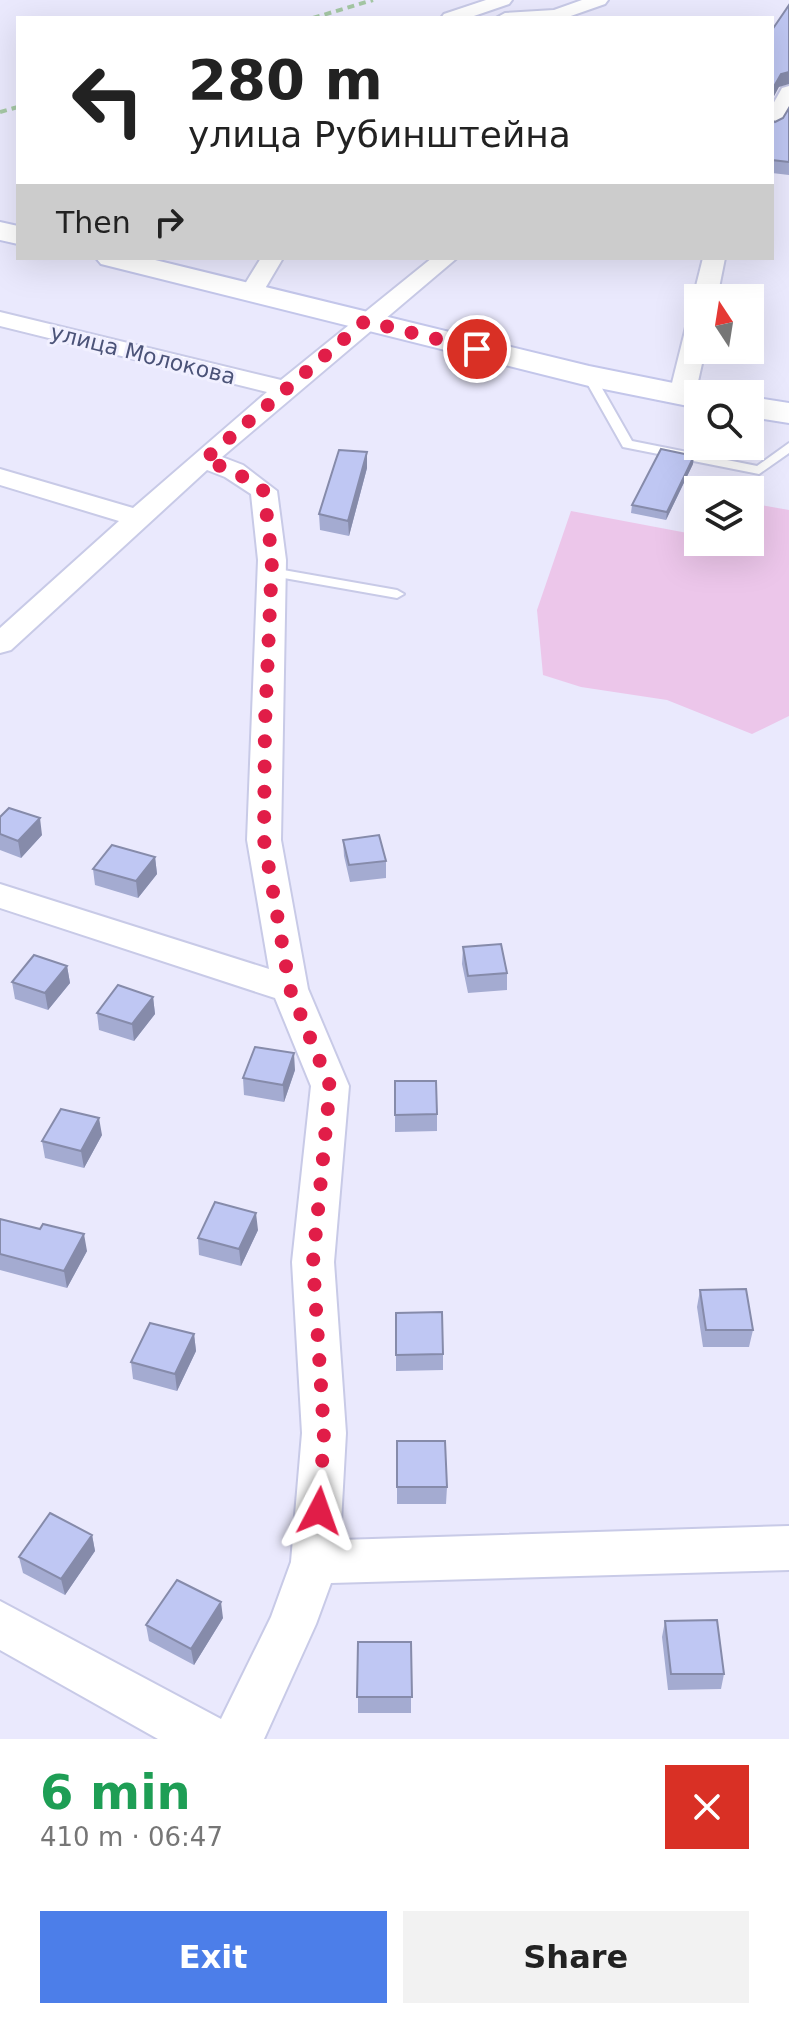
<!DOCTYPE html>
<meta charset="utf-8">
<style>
:root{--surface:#fff;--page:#f2f2f2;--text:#222;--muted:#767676;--accent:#4c7ee9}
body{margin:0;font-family:"DejaVu Sans",sans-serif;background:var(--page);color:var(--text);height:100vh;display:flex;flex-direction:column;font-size:30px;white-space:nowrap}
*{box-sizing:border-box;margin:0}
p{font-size:26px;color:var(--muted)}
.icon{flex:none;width:44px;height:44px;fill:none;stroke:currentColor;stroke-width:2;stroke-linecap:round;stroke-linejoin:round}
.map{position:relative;height:1739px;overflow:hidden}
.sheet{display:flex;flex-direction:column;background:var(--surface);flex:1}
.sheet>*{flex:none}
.top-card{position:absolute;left:16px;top:16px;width:758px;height:244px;border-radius:0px;box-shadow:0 8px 32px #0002;background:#fff;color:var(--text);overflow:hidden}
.needle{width:52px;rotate:348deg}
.buttons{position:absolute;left:684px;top:284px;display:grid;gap:16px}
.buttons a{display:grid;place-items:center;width:80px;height:80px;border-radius:0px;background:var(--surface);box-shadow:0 8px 32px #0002;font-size:40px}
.pin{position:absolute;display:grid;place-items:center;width:68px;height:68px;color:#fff;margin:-34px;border:4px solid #fff;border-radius:50%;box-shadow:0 2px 8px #0007}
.me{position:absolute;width:88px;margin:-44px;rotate:4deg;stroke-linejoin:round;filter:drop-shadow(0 0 6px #0008)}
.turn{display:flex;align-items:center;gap:28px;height:168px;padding:0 40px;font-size:36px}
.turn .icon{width:104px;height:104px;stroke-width:2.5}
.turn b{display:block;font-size:56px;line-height:68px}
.then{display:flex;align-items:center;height:76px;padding:0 40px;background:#0003;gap:16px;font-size:30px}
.round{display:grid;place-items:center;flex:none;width:84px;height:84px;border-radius:0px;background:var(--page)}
.headline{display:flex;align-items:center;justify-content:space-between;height:136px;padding:0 40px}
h1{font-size:48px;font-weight:700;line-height:60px;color:#1e9e55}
.button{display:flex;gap:16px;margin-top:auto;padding:16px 40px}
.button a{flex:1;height:92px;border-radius:0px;background:var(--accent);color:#fff;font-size:32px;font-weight:700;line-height:92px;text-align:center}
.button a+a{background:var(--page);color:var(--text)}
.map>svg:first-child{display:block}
.green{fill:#ecc6ea}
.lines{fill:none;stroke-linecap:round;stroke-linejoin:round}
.lane-casing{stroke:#c8cae7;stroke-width:4}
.street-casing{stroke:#c8cae7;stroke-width:4}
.secondary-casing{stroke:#c3c6ea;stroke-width:4}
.lane{fill:#fff;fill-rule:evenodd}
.street{fill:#fff;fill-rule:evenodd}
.secondary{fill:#fff;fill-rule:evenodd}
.rail{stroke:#a5c8a5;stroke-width:4;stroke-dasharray:7 5;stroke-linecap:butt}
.wall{fill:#a4abd1}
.shaded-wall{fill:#868baa}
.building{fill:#bfc7f3;stroke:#868baa;stroke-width:2}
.route{stroke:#e11d48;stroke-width:14;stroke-dasharray:0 25.2}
.labels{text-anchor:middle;stroke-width:6;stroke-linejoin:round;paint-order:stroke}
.far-street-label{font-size:22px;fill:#4b5378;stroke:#f1f0ff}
</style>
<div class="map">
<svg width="789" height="1739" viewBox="0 0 789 1739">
<rect width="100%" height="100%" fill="#eae9fd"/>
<path class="green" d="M750,503l39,7v206l-37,18 -85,-34 -86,-13 -38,-12 -6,-65 34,-99 127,24v7h52z"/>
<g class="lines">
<g class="lane-casing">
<path id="lane" d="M589,373l6,3 37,65 125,25 32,-23v10l-30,21 -136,-27 -40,-71z
M272,568l125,22 7,4 -7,4 -130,-23 -2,-3z"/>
</g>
<g class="street-casing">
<path id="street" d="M486,0h26l-3,4 -41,14h-27l3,-4z
M582,0h26l-3,4 -40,14h-69l9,-5 49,-3z
M789,86v26l-10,18 -7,2v-26l10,-18z
M261,258h22l-23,39h-16l-4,-5z
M432,258h25l-235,199 21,8 34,26 9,69 -5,280 27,149 41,97 -15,176 12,171 -6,107 449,-14v44l-458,13 -15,41 -52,115h-106l-158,-89v-49l221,118 50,-102 20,-55 11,-129 -10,-171 19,-176 -36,-88 -275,-90v-24l269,85 -22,-129 11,-280 -7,-66 -26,-17 -18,-7 -196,180 -11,3v-25l119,-107 -119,-36v-16l133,39 134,-116 -267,-66v-14l281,68z
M703,258h22l-8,40h-19v5l-5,-5z
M698,320v30h7l-10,45 -4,5h-18l-4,-5 17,-68 4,-5z"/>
</g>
<g class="secondary-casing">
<path id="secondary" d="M0,222l18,4v18l-18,-4z
M96,258h51l442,108 109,22 14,6h-14v14l-109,-22 -488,-122z
M750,397l39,6v20l-39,-6z"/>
</g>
<use href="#lane" class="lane"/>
<use href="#street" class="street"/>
<use href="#secondary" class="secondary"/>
<path class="rail" d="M313,18l60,-18
M0,112l18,-5"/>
</g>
<path class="wall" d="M789,108v67l-17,-2v-53l3,2 8,-4z
M367,452v16l-18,68 -29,-6 -1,-16z
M693,464l-27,56 -35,-7 1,-8z
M0,817l42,18 -21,23 -21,-8z
M343,840l43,21v17l-36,4 -6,-26z
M155,857l2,17 -19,24 -43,-13 -2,-16z
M463,947l44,26v17l-39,3 -6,-29z
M67,966l3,17 -22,27 -33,-11 -3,-17z
M153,997l2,17 -21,27 -35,-11 -2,-17z
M295,1070l-11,32 -40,-7 -1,-17z
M395,1081l42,33v17l-42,1z
M102,1135l-18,33 -39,-10 -3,-17z
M0,1219l87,32 -20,37 -67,-18z
M258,1230l-17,36 -42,-11 -1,-17z
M700,1290l53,40 -4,17h-46l-6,-40z
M396,1313l47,41v16l-47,1z
M194,1334l2,17 -19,40 -44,-12 -2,-17z
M397,1441l50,46 -1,17h-49z
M92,1535l3,16 -30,44 -42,-22 -4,-16z
M223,1618l-29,47 -45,-24 -3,-16z
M665,1621l59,53 -3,15 -53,1 -6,-53z
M358,1642h53v71h-53z"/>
<path class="shaded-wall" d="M789,72v12l-10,3 -7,13v-10l9,-16z
M367,452v16l-18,68 -1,-15z
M694,456l-1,8 -27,56 1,-8z
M40,818l2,17 -21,23 -3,-17z
M155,857l2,17 -19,24 -2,-17z
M67,966l3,17 -22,27 -3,-17z
M153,997l2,17 -21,27 -2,-17z
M294,1053l1,17 -11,32 -1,-17z
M99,1118l3,17 -18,33 -3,-17z
M256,1213l2,17 -17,36 -2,-17z
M84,1234l3,17 -20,37 -3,-17z
M194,1334l2,17 -19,40 -2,-17z
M92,1535l3,16 -30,44 -4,-16z
M221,1602l2,16 -29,47 -3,-16z"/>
<path class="building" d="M789,5v67l-8,2 -9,16v-60z
M789,108v54l-17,-2v-40l3,2 8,-4z
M661,449l33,7 -27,56 -35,-7z
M339,450l28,2 -19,69 -29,-7z
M9,808l31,10 -22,23 -18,-7v-17z
M379,835l7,26 -37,4 -6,-25z
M112,845l43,12 -19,24 -43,-12z
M501,944l6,29 -39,3 -5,-29z
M34,955l33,11 -22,27 -33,-11z
M118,985l35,12 -21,27 -35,-11z
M255,1047l39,6 -11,32 -40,-7z
M395,1081h41l1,33 -42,1z
M61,1109l38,9 -18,33 -39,-10z
M215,1202l41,11 -17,36 -41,-11z
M0,1219l40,10 3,-5 41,10 -20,37 -64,-17z
M746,1289l7,41h-47l-6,-40z
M442,1312l1,42 -47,1v-42z
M150,1323l44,11 -19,40 -44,-12z
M397,1441h48l2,46h-50z
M50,1513l42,22 -31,44 -42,-22z
M177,1580l44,22 -30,47 -45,-24z
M717,1620l7,54h-53l-6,-53z
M358,1642h53l1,55h-55z"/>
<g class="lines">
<path class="route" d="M319,1511l5,-78 -11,-171 17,-176 -40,-97 -26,-149 1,-116 7,-164 -8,-69 -30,-20 -30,-11 161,-139 112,28"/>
</g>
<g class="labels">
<g class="far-street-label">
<text transform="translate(143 354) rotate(14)" y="8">улица Молокова</text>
</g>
</g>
</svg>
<div class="buttons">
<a><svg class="needle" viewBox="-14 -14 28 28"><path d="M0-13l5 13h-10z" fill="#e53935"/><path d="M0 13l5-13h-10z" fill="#767676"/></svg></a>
<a><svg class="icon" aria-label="search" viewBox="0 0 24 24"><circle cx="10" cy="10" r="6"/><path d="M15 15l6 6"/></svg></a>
<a><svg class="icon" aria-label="layers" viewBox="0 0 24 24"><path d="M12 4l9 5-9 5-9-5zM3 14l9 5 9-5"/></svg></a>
</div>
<div class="pin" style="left:477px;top:349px;background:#d93025"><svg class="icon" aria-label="arrive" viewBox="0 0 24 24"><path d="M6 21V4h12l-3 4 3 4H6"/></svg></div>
<svg class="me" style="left:319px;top:1511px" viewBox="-20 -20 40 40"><path d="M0-17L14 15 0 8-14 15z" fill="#e11d48" stroke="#fff" stroke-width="4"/></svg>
<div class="top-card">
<div class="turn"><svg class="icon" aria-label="left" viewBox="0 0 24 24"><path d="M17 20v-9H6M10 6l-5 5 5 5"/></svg><div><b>280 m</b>улица Рубинштейна</div></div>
<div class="then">Then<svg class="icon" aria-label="right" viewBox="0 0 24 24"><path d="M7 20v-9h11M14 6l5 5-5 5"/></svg></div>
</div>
</div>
<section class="sheet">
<div class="headline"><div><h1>6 min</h1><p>410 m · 06:47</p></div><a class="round" style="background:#d93025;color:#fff"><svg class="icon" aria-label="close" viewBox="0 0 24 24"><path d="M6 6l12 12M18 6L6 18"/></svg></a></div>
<div class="button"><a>Exit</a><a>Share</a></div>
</section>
